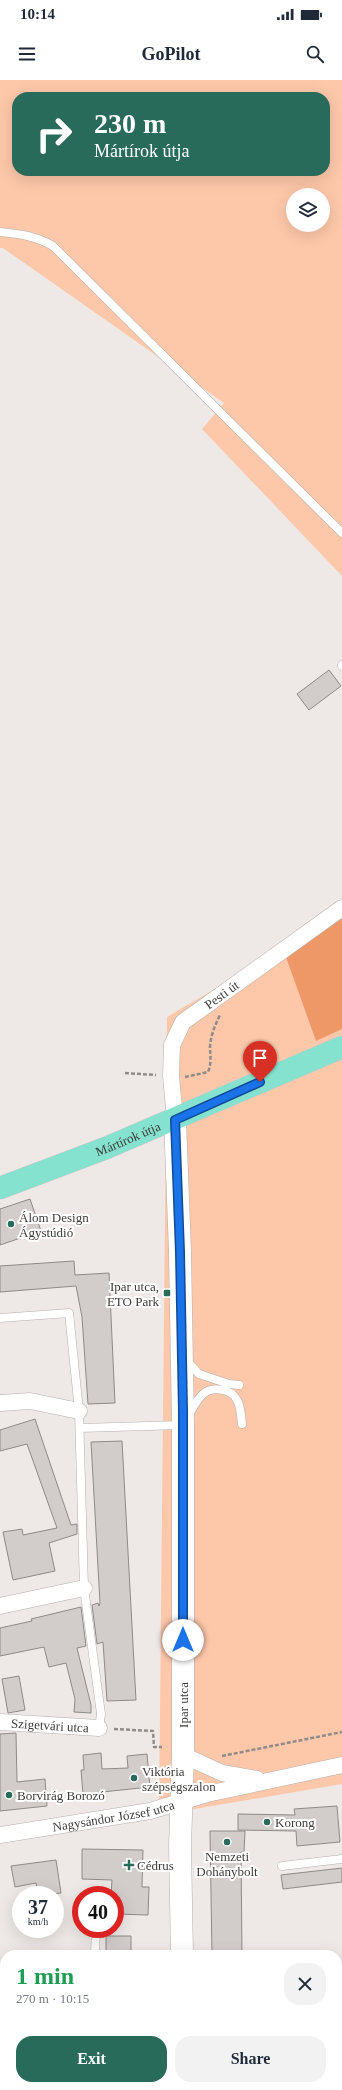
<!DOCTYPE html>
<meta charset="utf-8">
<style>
:root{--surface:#fff;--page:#f2f2f3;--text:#1f2937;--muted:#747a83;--accent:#296b5b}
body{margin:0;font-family:Georgia,serif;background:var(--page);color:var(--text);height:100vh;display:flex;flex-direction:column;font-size:15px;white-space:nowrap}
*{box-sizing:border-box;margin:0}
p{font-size:13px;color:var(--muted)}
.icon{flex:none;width:22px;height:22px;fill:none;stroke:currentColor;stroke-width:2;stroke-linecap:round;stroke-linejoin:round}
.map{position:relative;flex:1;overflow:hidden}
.panel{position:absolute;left:0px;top:1870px;width:342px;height:140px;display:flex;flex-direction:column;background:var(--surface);border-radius:16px 16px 0 0;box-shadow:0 4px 16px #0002}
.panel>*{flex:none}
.guide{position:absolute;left:12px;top:12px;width:318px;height:84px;border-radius:16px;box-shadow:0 4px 16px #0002;background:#296b5b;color:#fff;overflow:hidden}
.controls{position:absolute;left:286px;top:108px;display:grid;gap:8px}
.controls a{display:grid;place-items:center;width:44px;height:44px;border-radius:50%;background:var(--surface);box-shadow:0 4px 16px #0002;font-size:20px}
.speed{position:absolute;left:12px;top:1806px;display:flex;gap:8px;font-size:20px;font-weight:700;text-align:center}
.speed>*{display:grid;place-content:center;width:52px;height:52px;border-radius:50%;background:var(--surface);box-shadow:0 4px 16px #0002;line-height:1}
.speed small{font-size:10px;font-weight:400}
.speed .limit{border:6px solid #d22;background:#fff;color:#111}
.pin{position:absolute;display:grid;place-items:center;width:34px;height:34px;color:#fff;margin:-41px -17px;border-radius:50% 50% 50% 0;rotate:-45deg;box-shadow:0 0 4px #0007}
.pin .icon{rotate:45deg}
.me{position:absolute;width:44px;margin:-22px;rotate:0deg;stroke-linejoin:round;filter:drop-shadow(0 0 3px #0008)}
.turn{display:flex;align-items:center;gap:14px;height:84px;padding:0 16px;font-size:18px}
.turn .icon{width:52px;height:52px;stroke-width:2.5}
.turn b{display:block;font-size:28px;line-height:34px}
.round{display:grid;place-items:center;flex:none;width:42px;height:42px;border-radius:16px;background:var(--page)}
.summary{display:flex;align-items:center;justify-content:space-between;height:68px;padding:0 16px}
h1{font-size:24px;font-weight:700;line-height:30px;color:#1e9e55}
.primary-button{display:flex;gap:8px;margin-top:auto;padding:8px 16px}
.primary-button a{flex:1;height:46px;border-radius:16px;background:var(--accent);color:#fff;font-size:16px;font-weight:700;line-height:46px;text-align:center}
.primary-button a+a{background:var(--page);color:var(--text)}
.status{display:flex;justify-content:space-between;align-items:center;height:28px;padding:0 20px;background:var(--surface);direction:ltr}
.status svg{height:11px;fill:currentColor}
header{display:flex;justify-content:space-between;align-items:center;height:52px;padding:0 16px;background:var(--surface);font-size:18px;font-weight:700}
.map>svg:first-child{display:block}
.green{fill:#fdc7a9;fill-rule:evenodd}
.forest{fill:#ee9867}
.building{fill:#d2cdcb;stroke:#8e8a87}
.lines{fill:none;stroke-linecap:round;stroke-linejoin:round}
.lane-casing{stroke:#b4afad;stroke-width:9}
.street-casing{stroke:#b4afad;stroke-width:17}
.secondary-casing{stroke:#b4afad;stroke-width:23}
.primary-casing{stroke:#c9c8c8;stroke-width:23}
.path{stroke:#908c8b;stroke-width:2.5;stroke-dasharray:4 2;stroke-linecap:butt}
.lane{stroke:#fff;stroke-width:8}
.street{stroke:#fff;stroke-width:16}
.secondary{stroke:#fff;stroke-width:22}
.primary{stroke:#85e2cf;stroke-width:22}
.route-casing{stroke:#114b97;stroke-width:10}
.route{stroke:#1a73e8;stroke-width:7}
.poi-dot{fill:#296b5b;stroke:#fff;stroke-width:1.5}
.labels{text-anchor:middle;stroke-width:4;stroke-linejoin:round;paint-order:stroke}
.street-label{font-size:13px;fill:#3e3c3b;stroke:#fff}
.poi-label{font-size:13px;fill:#3e3c3b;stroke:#fff;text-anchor:start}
</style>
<div class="status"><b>10:14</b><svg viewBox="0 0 49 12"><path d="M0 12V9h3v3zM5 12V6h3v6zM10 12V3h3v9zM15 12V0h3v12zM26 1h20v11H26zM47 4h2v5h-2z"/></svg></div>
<header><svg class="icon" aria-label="menu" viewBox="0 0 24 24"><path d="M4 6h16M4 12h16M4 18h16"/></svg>GoPilot<svg class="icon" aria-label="search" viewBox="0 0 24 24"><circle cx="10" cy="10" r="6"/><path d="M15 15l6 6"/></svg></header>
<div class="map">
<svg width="342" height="2010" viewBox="0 0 342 2010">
<rect width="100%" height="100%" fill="#eee9e7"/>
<path class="green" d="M0,0h342v496l-140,-147 22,-26 -221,-155h-3zM17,17h308v74h-308zM293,115h30v30h-30z
M283,869l33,91 26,-11v755l-183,31 8,-798z"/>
<path class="forest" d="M342,824v125l-26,12 -33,-92z"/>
<path class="building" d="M329,590l12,16 -32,24 -12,-16z
M30,1119l11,32 -41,14v-36z
M74,1181l1,14 34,-2 6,130 -27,1 -6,-87 -6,-31 -76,6v-26z
M35,1339l36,106 6,-1v10l-28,9 6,28 -42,9 -10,-48 19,-3 1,6 34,-7 -30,-84 -27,7v-21z
M122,1361l14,259 -29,1 -4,-59 -6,2 -5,-39 6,-2 1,3 1,-3 -9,-161z
M81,1527l5,39 -9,2 14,57v8l-17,-1 1,-13 -9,-36 -17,4 -5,-20 -44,9v-28l32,-7 -1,-2z
M19,1596l6,34 -17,3 -6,-34z
M16,1653l1,49 28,-3 2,27 -47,5v-77z
M101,1673l1,16 26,-1 -1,-12 20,-2 3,33 -67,7 -2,-24h3l-1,-15z
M337,1726l3,36 -43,4 -1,-15 -58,-1v-16l57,1 -1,-6z
M210,1751h35l-1,21h-3l1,103h-30z
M82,1769l61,1 -1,37h7l-1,28 -33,-1v-19h-4l1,-15 -30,-1z
M56,1780l5,33 -23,2 -2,-12 -21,4 -4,-21z
M342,1788v14l-59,7 -2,-14z
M106,1856h25v19h-25z"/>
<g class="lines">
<g class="lane-casing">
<path id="lane" d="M0,152c20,2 36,4 53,14l289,287
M342,585v1
M0,1238l69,-5 10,98 5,177 17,126 -2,14
M186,1280l13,14 30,10 10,1
M80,1348l103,-3c6,-9 11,-22 19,-30 9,-9 29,-7 35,5 4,7 4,17 5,24
M282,1786l60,-7
M95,1875l1,-26
M91,2010v-5"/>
</g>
<g class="street-casing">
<g id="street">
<path id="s1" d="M175,1040l-4,-44 1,-31 11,-23 159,-114"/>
<path d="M0,1323l30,-2 49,10"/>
<path d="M0,1526l84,-18"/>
<path id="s2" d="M0,1642l99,6"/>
<path d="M183,1675l39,18 35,6"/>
<path id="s3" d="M0,1755l150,-24 57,-17 135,-29"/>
<path d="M0,1949h5"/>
</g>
</g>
<g class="secondary-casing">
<path id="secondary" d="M175,1040l5,132 3,173v330l-3,91 2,109
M182,2010v-5"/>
</g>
<g class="primary-casing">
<g id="primary">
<path id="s4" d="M0,1108l106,-40 236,-101"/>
</g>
</g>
<path class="path" d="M125,993l31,2
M185,997l23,-5c4,-9 2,-17 2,-26 1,-11 5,-21 10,-31
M114,1649l39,2 1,16h8
M222,1676l120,-24"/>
<use href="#lane" class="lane"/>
<use href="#street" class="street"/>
<use href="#secondary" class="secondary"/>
<use href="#primary" class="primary"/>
</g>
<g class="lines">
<g class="route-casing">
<path id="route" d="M183,1560v-229l-3,-159 -5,-132 85,-38"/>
</g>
<use href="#route" class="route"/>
</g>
<g class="poi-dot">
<circle cx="11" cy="1144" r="4"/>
<rect x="163" y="1209" width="8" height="8" rx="2"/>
<circle cx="134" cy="1698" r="4"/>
<circle cx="9" cy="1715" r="4"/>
<circle cx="267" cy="1742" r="4"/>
<circle cx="227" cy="1762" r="4"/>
<path d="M127 1779h4v4h4v4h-4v4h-4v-4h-4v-4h4z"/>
</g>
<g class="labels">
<g class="street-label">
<text dy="5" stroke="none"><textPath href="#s1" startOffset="148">Pesti út</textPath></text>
<text dy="5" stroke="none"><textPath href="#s4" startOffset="137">Mártírok útja</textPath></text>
<text transform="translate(183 1625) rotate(-90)" y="5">Ipar utca</text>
<text dy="5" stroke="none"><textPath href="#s2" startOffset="50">Szigetvári utca</textPath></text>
<text dy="5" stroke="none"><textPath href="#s3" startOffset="115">Nagysándor József utca</textPath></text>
</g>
<g class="poi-label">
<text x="19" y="1142">Álom Design<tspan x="19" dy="15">Ágystúdió</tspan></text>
<text x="159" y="1211" text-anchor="end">Ipar utca,<tspan x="159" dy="15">ETO Park</tspan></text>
<text x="142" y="1696">Viktória<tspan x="142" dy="15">szépségszalon</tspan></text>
<text x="17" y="1720">Borvirág Borozó</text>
<text x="275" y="1747">Korong</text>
<text x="227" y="1781" text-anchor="middle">Nemzeti<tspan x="227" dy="15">Dohánybolt</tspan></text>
<text x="137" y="1790">Cédrus</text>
</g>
</g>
</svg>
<div class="controls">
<a><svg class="icon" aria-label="layers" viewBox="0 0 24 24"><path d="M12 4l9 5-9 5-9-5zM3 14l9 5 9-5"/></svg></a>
</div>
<div class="speed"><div>37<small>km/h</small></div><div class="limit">40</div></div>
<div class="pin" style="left:260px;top:1002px;background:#d93025"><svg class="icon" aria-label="arrive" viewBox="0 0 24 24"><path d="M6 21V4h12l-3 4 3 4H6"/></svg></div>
<svg class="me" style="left:183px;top:1560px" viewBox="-20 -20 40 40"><circle r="19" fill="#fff"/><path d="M0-13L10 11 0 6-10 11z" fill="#1a73e8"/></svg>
<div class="guide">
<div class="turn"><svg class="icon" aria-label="right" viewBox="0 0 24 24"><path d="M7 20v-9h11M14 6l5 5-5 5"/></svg><div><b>230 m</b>Mártírok útja</div></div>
</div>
<section class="panel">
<div class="summary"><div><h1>1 min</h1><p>270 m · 10:15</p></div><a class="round"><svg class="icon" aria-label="close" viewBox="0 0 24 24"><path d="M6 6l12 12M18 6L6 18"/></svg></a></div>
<div class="primary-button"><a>Exit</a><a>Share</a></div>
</section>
</div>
